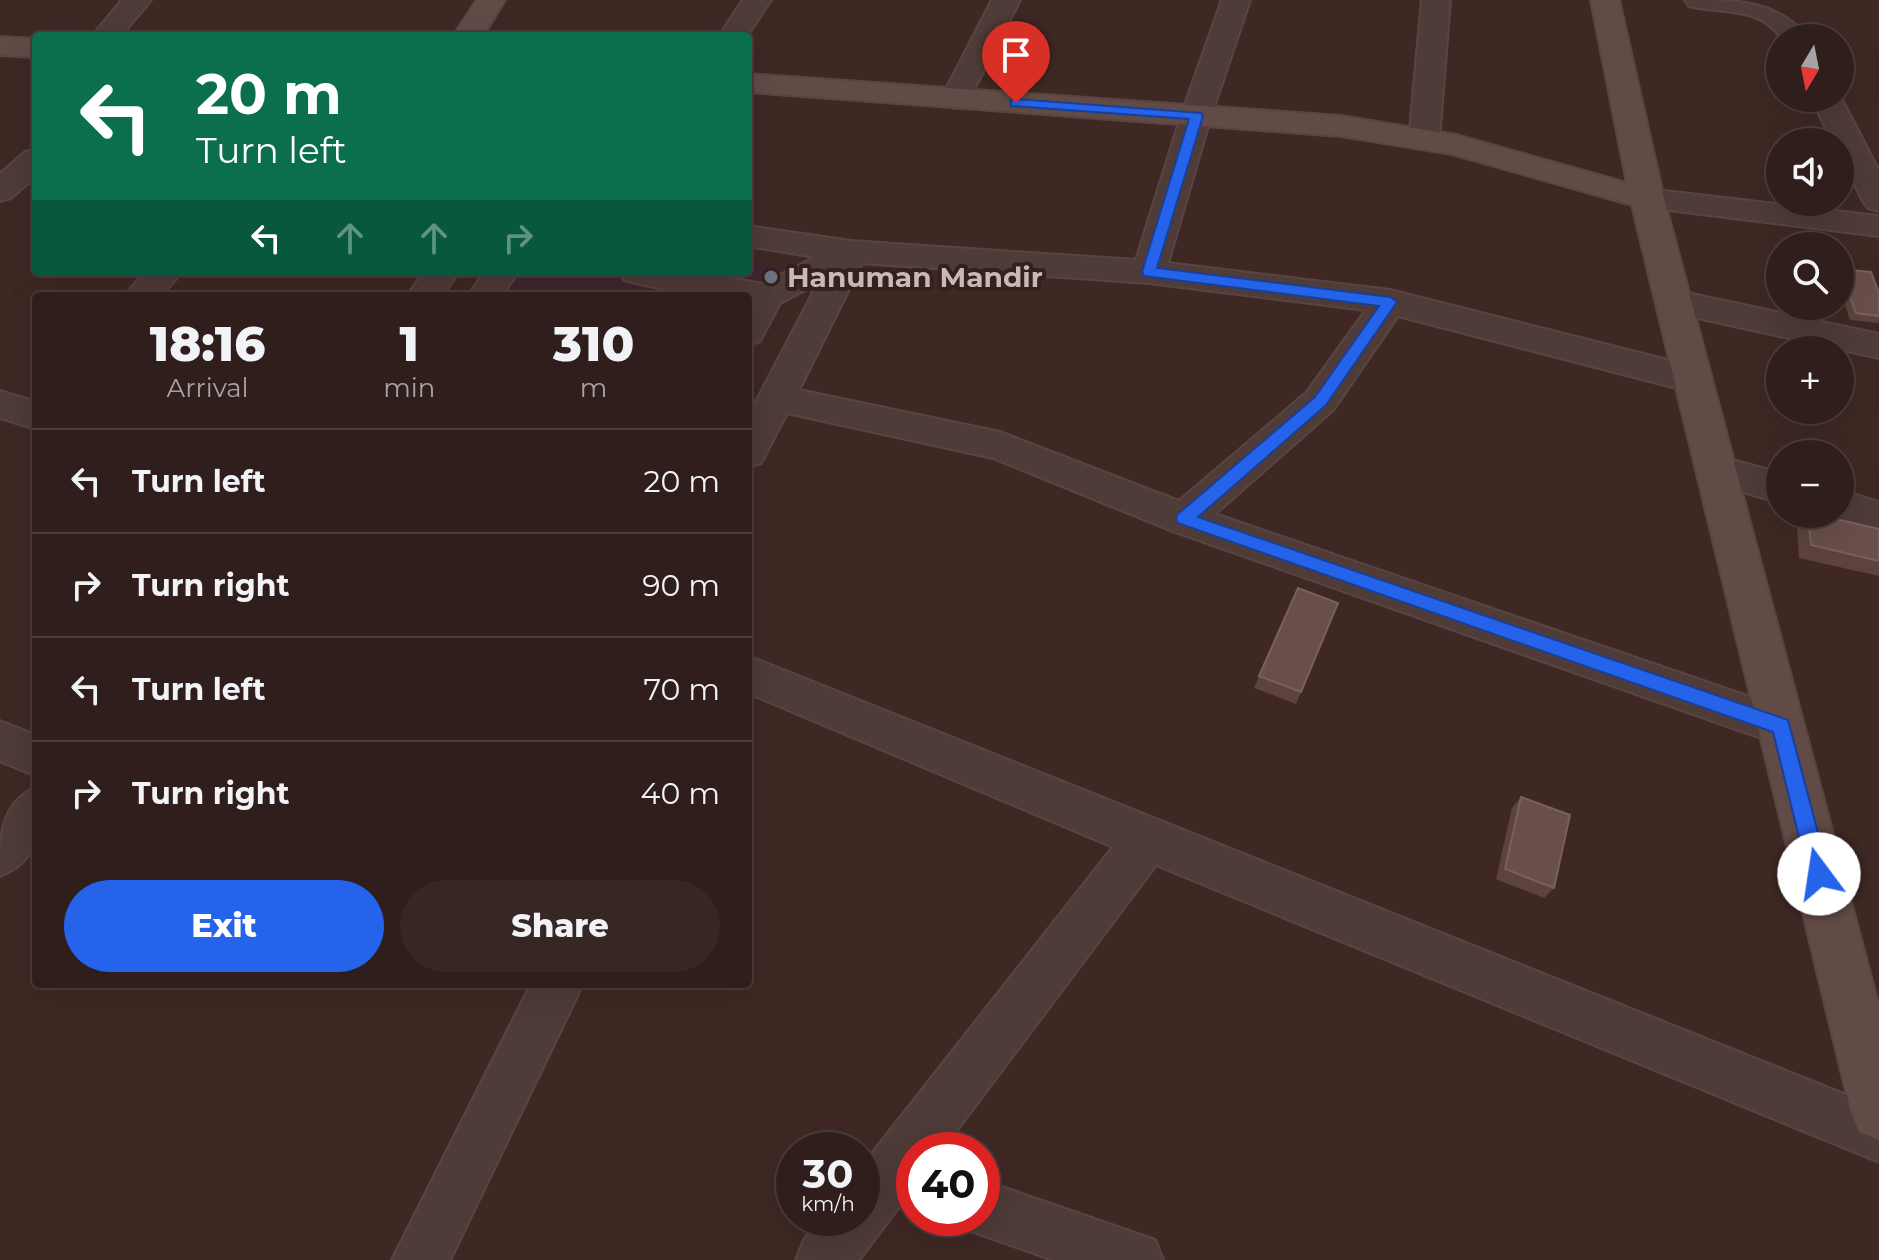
<!DOCTYPE html>
<meta charset="utf-8">
<style>
:root{--surface:#2f1e1b;--page:#372724;--text:#f1f3f6;--muted:#a7a2a3;--line:#4a3c3a;--accent:#2563eb}
body{margin:0;font-family:Montserrat,sans-serif;background:var(--page);color:var(--text);height:100vh;display:flex;flex-direction:column;font-size:30px;white-space:nowrap}
*{box-sizing:border-box;margin:0}
p{font-size:26px;color:var(--muted)}
.icon{flex:none;width:44px;height:44px;fill:none;stroke:currentColor;stroke-width:2;stroke-linecap:round;stroke-linejoin:round}
.map{position:relative;flex:1;overflow:hidden}
.drawer{position:absolute;left:32px;top:292px;width:720px;height:696px;display:flex;flex-direction:column;background:var(--surface);border-radius:8px;box-shadow:0 8px 32px #0002,0 0 0 2px var(--line)}
.drawer>*{flex:none}
.hud{position:absolute;left:32px;top:32px;width:720px;height:244px;border-radius:8px;box-shadow:0 8px 32px #0002,0 0 0 2px var(--line);background:#0b6e4f;color:#fff;overflow:hidden}
.needle{width:52px;rotate:190deg}
.buttons{position:absolute;left:1766px;top:24px;display:grid;gap:16px}
.buttons a{display:grid;place-items:center;width:88px;height:88px;border-radius:50%;background:var(--surface);box-shadow:0 8px 32px #0002,0 0 0 2px var(--line);font-size:40px}
.speed{position:absolute;left:776px;top:1132px;display:flex;gap:16px;font-size:40px;font-weight:700;text-align:center}
.speed>*{display:grid;place-content:center;width:104px;height:104px;border-radius:50%;background:var(--surface);box-shadow:0 8px 32px #0002,0 0 0 2px var(--line);line-height:1}
.speed small{font-size:20px;font-weight:400}
.speed .limit{border:12px solid #d22;background:#fff;color:#111}
.pin{position:absolute;display:grid;place-items:center;width:68px;height:68px;color:#fff;margin:-82px -34px;border-radius:50% 50% 50% 0;rotate:-45deg;box-shadow:0 0 8px #0007}
.pin .icon{rotate:45deg}
.me{position:absolute;width:88px;margin:-44px;rotate:346deg;stroke-linejoin:round;filter:drop-shadow(0 0 6px #0008)}
.turn{display:flex;align-items:center;gap:28px;height:168px;padding:0 32px;font-size:36px}
.turn .icon{width:104px;height:104px;stroke-width:2.5}
.turn b{display:block;font-size:56px;line-height:68px}
.lanes{display:flex;align-items:center;height:76px;padding:0 32px;background:#0003;justify-content:center;gap:40px;direction:ltr}
.lanes .off{opacity:.35}
.eta{display:flex;justify-content:space-evenly;align-items:center;height:136px;text-align:center}
.eta b{font-size:48px;font-weight:800;line-height:56px}
.cta{display:flex;gap:16px;margin-top:auto;padding:16px 32px}
.cta a{flex:1;height:92px;border-radius:48px;background:var(--accent);color:#fff;font-size:32px;font-weight:800;line-height:92px;text-align:center}
.cta a+a{background:var(--page);color:var(--text)}
ul{padding:0;list-style:none}
li{display:flex;align-items:center;gap:24px;height:104px;padding:0 32px;border-top:2px solid var(--line)}
li div{flex:1}
li b{display:block;font-size:30px}
li em{font-style:normal}
.map>svg:first-child{display:block}
.green{fill:#40262f}
.lines{fill:none;stroke-linecap:round;stroke-linejoin:round}
.street-casing{stroke:#584541;stroke-width:4}
.secondary-casing{stroke:#584541;stroke-width:4}
.street{fill:#4f3b38;fill-rule:evenodd}
.secondary{fill:#624b46;fill-rule:evenodd}
.wall{fill:#5d433f}
.building{fill:#694f4b;stroke:#78605c;stroke-width:2}
.route{fill:#2563eb;stroke:#184099;stroke-width:2}
.worship-dot{fill:#6b7280;stroke:#34201d;stroke-width:3}
.labels{text-anchor:middle;stroke-width:8;stroke-linejoin:round;paint-order:stroke}
.poi-label{font-size:28px;font-weight:bold;fill:#cab8b4;stroke:#34201d;text-anchor:start}
</style>
<div class="map">
<svg width="1879" height="1260" viewBox="0 0 1879 1260">
<rect width="100%" height="100%" fill="#3f2824"/>
<path class="green" d="M748,261l53,10 -53,100v-75h-277l16,-24h261z"/>
<g class="lines">
<g class="street-casing">
<path id="street" d="M122,0h29l-30,36h-29z
M743,0h28l-24,36h-28z
M992,0h28l-54,105 -10,3 -10,-3 -5,-6z
M1222,0h28l-39,116 -43,147 222,27 302,76 13,4 5,9 -5,9 -13,4 -294,-76 -65,94 -118,104 582,199 6,13 -6,13 -16,6 -611,-215 -177,-72 -206,-45 -26,50 -13,4v-50l70,-134 -38,20 -20,38 -12,4v-49c-42,0 -83,-5 -124,-16l-5,-8h78l66,12 52,-27 -67,-11v-20l103,15 285,19 45,-144zM862,263l287,20 217,27 -59,82 -128,109 -179,-69 -201,-42z
M1422,0h28l-11,140 -4,6 -11,3 -11,-3 -4,-6z
M1685,0c53,0 91,0 124,38h-28c-21,-32 -59,-24 -92,-32z
M1811,98h30l38,73v40l-11,-3 -5,-7 -23,-46v-13h-7z
M36,150v26l-25,22 -11,3v-27l25,-22z
M1647,189l232,27v20l-243,-30 -5,-7 5,-7z
M145,272h37l-21,24h-37z
M424,272h35l-17,24h-35z
M484,272h34l-16,24h-34z
M1673,290l206,44v24l-218,-48 -5,-8 5,-8z
M0,391l36,11v27l-36,-11z
M1715,455l65,18v30l-79,-24 -5,-10 5,-10z
M1840,490l39,12v30l-53,-16 14,-2z
M748,656l1131,452v54l-723,-297 -214,285h-28v37l-55,73h-63l8,-20 17,-22h41v-52l251,-319 -365,-154z
M0,721l36,14v41l-36,-15z
M36,787c0,39 8,72 -36,89 0,-40 0,-72 36,-89z
M531,984h52l-133,276h-58z
M982,1180l173,60 8,20h-110l-91,-32 -4,-10h24z"/>
</g>
<g class="secondary-casing">
<path id="secondary" d="M477,0h28l-22,36h-30z
M1591,0h28l45,199 215,808v133l-20,-8 -8,-20 -219,-907 -180,-51 -111,-18 -593,-44v-18l593,42 115,19 171,48z
M0,37l36,2v18l-36,-2z"/>
</g>
<use href="#street" class="street"/>
<use href="#secondary" class="secondary"/>
</g>
<path class="wall" d="M1840,269l39,24v30l-29,-3 -10,-30z
M1807,514h7l65,15v47l-80,-18 -2,-32z
M1338,603l-42,101 -42,-16 5,-12z
M1521,797l33,91 -10,10 -48,-19 16,-71z"/>
<path class="building" d="M1840,269l31,3 8,21v23l-23,-3z
M1808,514h6l65,15v32l-68,-16z
M1298,588l40,15 -37,89 -42,-16z
M1521,797l49,18 -16,73 -49,-19z"/>
<path class="route" d="M1016,99l185,14 2,3 -46,152 233,29 7,5 -71,103 -128,112 590,203 41,154 -3,7 -7,3 -8,-3 -3,-7 -35,-142 -595,-209 -2,-4 2,-5 137,-117 64,-91 -235,-30 -2,-4 47,-153 -178,-13v-6z"/>
<circle class="worship-dot" cx="771" cy="277" r="8"/>
<g class="labels">
<g class="poi-label">
<text x="787" y="287">Hanuman Mandir</text>
</g>
</g>
</svg>
<div class="buttons">
<a><svg class="needle" viewBox="-14 -14 28 28"><path d="M0-13l5 13h-10z" fill="#e53935"/><path d="M0 13l5-13h-10z" fill="#a7a2a3"/></svg></a>
<a><svg class="icon" aria-label="sound" viewBox="0 0 24 24"><path d="M4 9h4l5-4v14l-5-4H4zM17 9q2 3 0 6"/></svg></a>
<a><svg class="icon" aria-label="search" viewBox="0 0 24 24"><circle cx="10" cy="10" r="6"/><path d="M15 15l6 6"/></svg></a>
<a>+</a>
<a>−</a>
</div>
<div class="speed"><div>30<small>km/h</small></div><div class="limit">40</div></div>
<div class="pin" style="left:1016px;top:103px;background:#d93025"><svg class="icon" aria-label="arrive" viewBox="0 0 24 24"><path d="M6 21V4h12l-3 4 3 4H6"/></svg></div>
<svg class="me" style="left:1819px;top:874px" viewBox="-20 -20 40 40"><circle r="19" fill="#fff"/><path d="M0-13L10 11 0 6-10 11z" fill="#2563eb"/></svg>
<div class="hud">
<div class="turn"><svg class="icon" aria-label="left" viewBox="0 0 24 24"><path d="M17 20v-9H6M10 6l-5 5 5 5"/></svg><div><b>20 m</b>Turn left</div></div>
<div class="lanes"><svg class="icon" aria-label="left" viewBox="0 0 24 24"><path d="M17 20v-9H6M10 6l-5 5 5 5"/></svg><svg class="icon off" aria-label="ahead" viewBox="0 0 24 24"><path d="M12 20V5M6 11l6-6 6 6"/></svg><svg class="icon off" aria-label="ahead" viewBox="0 0 24 24"><path d="M12 20V5M6 11l6-6 6 6"/></svg><svg class="icon off" aria-label="right" viewBox="0 0 24 24"><path d="M7 20v-9h11M14 6l5 5-5 5"/></svg></div>
</div>
<section class="drawer">
<div class="eta">
<div><b>18:16</b><p>Arrival</p></div>
<div><b>1</b><p>min</p></div>
<div><b>310</b><p>m</p></div>
</div>
<ul>
<li><svg class="icon" aria-label="left" viewBox="0 0 24 24"><path d="M17 20v-9H6M10 6l-5 5 5 5"/></svg><div><b>Turn left</b></div><em>20 m</em></li>
<li><svg class="icon" aria-label="right" viewBox="0 0 24 24"><path d="M7 20v-9h11M14 6l5 5-5 5"/></svg><div><b>Turn right</b></div><em>90 m</em></li>
<li><svg class="icon" aria-label="left" viewBox="0 0 24 24"><path d="M17 20v-9H6M10 6l-5 5 5 5"/></svg><div><b>Turn left</b></div><em>70 m</em></li>
<li><svg class="icon" aria-label="right" viewBox="0 0 24 24"><path d="M7 20v-9h11M14 6l5 5-5 5"/></svg><div><b>Turn right</b></div><em>40 m</em></li>
</ul>
<div class="cta"><a>Exit</a><a>Share</a></div>
</section>
</div>
